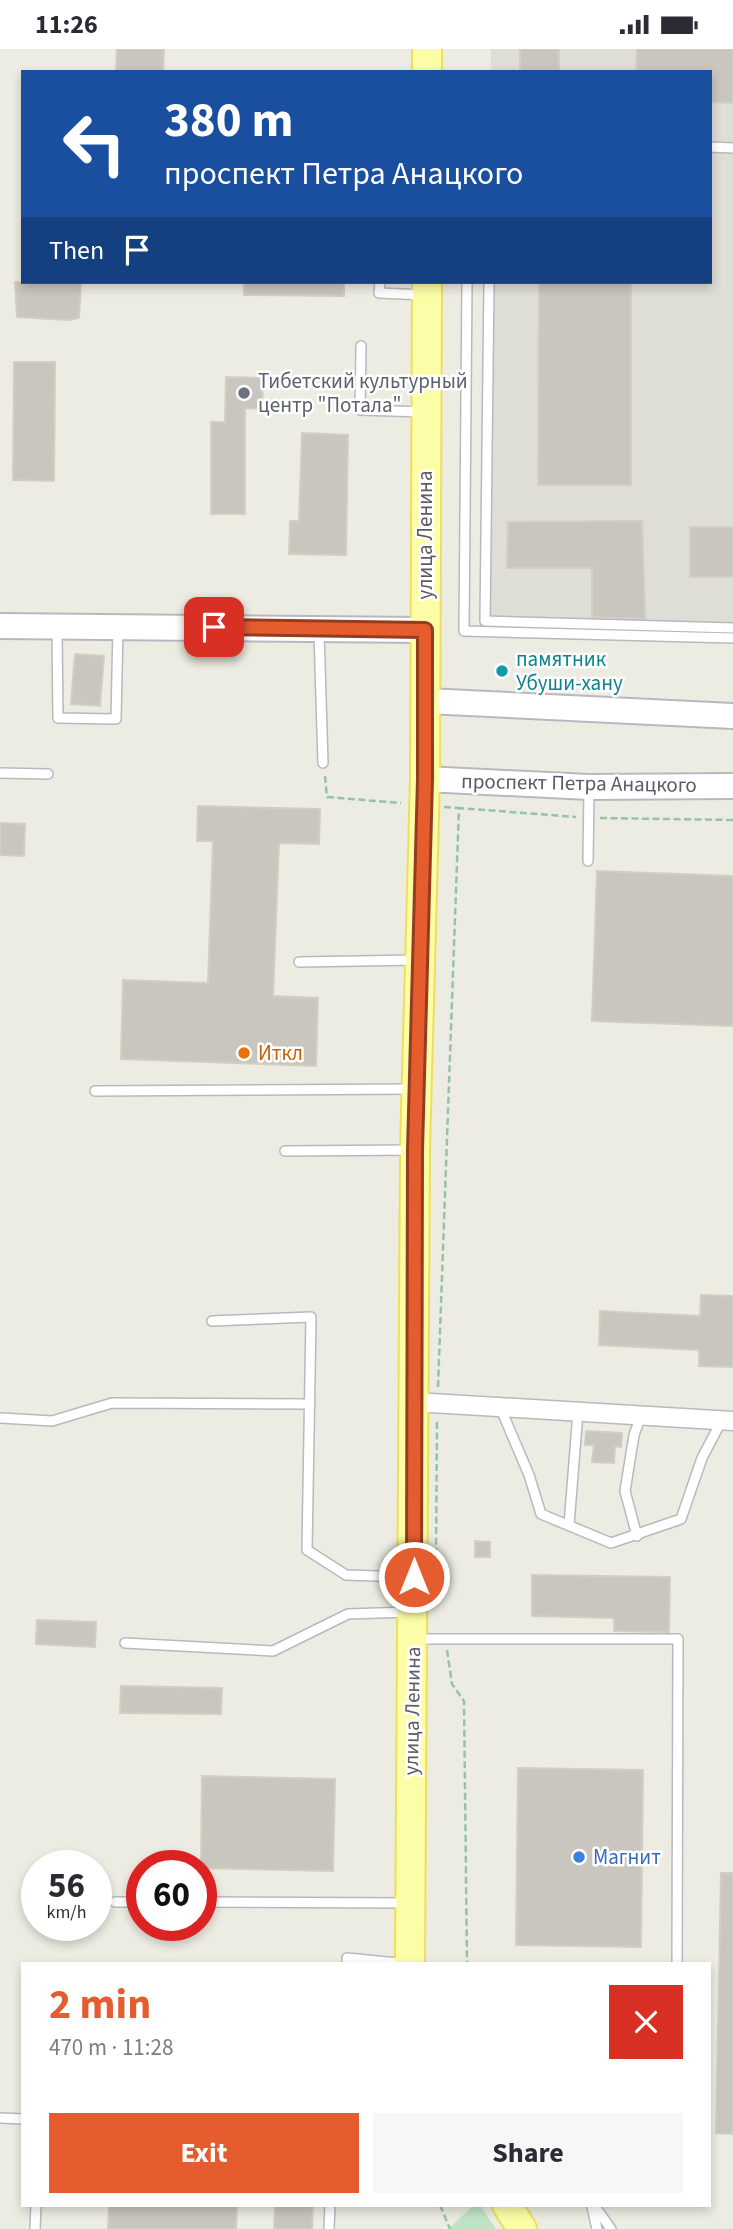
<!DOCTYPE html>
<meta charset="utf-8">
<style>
:root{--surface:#fff;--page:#f7f7f7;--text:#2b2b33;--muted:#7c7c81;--accent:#e55d2f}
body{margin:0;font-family:"Source Sans 3",sans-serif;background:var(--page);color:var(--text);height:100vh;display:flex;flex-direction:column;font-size:26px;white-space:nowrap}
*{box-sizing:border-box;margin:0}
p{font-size:23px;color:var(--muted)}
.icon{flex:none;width:38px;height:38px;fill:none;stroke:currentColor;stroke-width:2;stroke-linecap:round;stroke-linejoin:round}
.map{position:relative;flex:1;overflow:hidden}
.drawer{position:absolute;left:21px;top:1913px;width:690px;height:245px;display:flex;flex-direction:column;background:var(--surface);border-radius:0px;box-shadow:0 4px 10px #0003}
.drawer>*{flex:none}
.banner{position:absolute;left:21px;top:21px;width:691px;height:214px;border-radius:0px;box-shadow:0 4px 10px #0003;background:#1a4fa0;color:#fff;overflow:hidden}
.speed{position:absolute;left:21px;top:1801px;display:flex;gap:14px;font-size:35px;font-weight:700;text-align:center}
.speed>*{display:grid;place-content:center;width:91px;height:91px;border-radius:50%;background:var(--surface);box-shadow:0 4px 10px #0003;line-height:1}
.speed small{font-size:18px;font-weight:400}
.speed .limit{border:10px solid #d22;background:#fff;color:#111}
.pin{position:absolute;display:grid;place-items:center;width:60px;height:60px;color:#fff;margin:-30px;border-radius:14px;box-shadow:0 4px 10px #0006}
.me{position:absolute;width:77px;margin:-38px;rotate:0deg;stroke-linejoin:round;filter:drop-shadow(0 0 5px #0008)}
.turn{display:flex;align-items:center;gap:24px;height:147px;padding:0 28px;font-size:32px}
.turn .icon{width:91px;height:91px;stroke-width:2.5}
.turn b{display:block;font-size:49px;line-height:60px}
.then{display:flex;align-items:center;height:66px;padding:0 28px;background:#0003;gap:14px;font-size:26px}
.round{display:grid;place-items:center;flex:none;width:74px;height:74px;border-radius:0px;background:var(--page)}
.overview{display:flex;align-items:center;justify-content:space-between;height:119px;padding:0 28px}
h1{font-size:42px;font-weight:700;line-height:52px;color:var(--accent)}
.button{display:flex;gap:14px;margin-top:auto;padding:14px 28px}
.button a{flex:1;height:80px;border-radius:0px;background:var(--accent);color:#fff;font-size:28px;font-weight:700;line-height:80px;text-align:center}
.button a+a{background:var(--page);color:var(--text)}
.status{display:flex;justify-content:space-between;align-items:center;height:49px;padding:0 35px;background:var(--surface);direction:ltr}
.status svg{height:19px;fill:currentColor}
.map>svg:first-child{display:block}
.industrial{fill:#deddd6}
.green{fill:#bee4c5}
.building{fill:#c8c6bf;stroke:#d1cfc0;stroke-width:2}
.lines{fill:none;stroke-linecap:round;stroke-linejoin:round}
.lane-casing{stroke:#b7b9be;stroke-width:12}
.street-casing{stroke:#b7b9be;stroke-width:21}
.secondary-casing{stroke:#b7b9c0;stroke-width:28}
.primary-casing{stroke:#eede5a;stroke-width:32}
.path{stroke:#96c2aa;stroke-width:2.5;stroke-dasharray:7 3.5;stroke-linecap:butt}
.lane{stroke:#fff;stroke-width:9}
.street{stroke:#fff;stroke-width:18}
.secondary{stroke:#fff;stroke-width:24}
.primary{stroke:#fcfda6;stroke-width:28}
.route-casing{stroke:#953c1f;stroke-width:18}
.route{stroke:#e55d2f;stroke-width:12}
.worship-dot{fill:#6b7280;stroke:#fff;stroke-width:2.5}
.culture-dot{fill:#0f9aa8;stroke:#fff;stroke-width:2.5}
.food-dot{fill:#e8710a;stroke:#fff;stroke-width:2.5}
.shop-dot{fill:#3f7fe0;stroke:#fff;stroke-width:2.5}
.labels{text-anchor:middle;stroke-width:5;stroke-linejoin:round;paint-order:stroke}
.worship-label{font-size:21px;fill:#5b616d;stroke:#fff;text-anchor:start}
.street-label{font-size:21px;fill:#5a5c62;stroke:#fff}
.culture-label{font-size:21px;fill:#0d838f;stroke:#fff;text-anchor:start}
.food-label{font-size:21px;fill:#c56008;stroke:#fff;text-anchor:start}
.shop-label{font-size:21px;fill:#366cbe;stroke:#fff;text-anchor:start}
</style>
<div class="status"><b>11:26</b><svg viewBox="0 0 49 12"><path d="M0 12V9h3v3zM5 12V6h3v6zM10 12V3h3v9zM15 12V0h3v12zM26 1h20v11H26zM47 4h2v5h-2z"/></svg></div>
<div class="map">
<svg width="733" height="2180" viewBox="0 0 733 2180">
<rect width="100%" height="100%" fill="#edece2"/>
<path class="industrial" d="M491,0h242v579l-248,-7 4,-339h221v-210h-219z"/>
<path class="green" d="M474,2156h6l16,24h-48z"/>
<path class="building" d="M117,0h47l-1,23 -47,-1z
M520,0h39v23h-39z
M637,0h96v54l-23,-1v-30h-74z
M15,233h66l-2,36 -11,2 -51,-3z
M244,233h100v14l-100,-1z
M539,233h92v203h-93z
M14,313h41l-1,119 -41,-1z
M226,328l37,1 -1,31 -17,-1v106h-34v-92h14z
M302,384l46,2 -2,120 -57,-1 1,-33h9z
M642,472l3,98 -53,-2v-49h-85l1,-46z
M690,478h43v50h-43z
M75,605l29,2 -4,50 -29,-2z
M198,757l122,3 -1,35 -40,-1 -6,153 45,2 -2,68 -195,-7 2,-79 85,3 5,-142h-16z
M0,774l25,1 -1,32 -24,-1z
M597,822l136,5v150l-141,-5z
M701,1246l32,1v71l-34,-1v-16l-100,-5 1,-34 100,5z
M586,1382l36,2 -1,14 -6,-1 -1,17 -22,-1 2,-17h-9z
M475,1492l15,1v15h-15z
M532,1526l138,2 -1,55 -55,-1v-13l-82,-2z
M37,1571l59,2 -1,25 -59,-3z
M121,1637l101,2 -1,26 -101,-1z
M518,1719l125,2 -2,177 -125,-2z
M202,1727l133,3 -2,92 -132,-3z
M721,1824h12v261l-17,-1z
M109,2156h128l-1,24h-128z
M275,2156h38l-1,24h-38z"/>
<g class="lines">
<g class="lane-casing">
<path id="lane" d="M710,98l23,1
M380,233l-1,11 46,2
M467,233l-3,349 269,7
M489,233l-4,339 248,7
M361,297l-1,64 64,2
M57,581l1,88 58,1 2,-91
M319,583l4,131
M0,724l48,1
M588,812l1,-72
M299,913l118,-2
M95,1042l320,-2
M285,1102l128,-1
M212,1272l99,-4 -4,233 39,25 62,2
M500,1358l29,68 12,39 70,29 70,-24 21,-61 20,-38
M1,1369l51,3 60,-18 198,1
M569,1476l9,-113
M637,1487l-12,-45 9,-56 7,-19
M416,1590h262l-1,324
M125,1594l148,8 75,-37 60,-2
M115,1853h27
M201,1853l205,1
M347,1914v-5l51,5
M0,2069l23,1
M594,2156l17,24
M592,2158l5,22
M35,2180l1,-24
M329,2180l1,-24"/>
</g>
<g class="street-casing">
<path id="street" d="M414,1353l319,19"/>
</g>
<g class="secondary-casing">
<path id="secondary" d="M0,577l425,4
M426,652l307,15
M425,730l164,8 144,-1"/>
</g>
<g class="primary-casing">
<path id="primary" d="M427,23v-23
M410,1914l5,-814 10,-370 2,-497
M507,2156l15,24"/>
</g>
<path class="path" d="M325,727l2,21 74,6
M444,758l15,1
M600,769l133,2
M438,1338l21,-579 117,9
M436,1506l1,-133
M447,1601l5,34 12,17 3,262
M440,2156l10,24"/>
<use href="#lane" class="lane"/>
<use href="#street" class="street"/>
<use href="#secondary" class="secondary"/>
<use href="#primary" class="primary"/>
</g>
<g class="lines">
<g class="route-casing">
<path id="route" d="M214,578l211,3v149l-10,371 -1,427"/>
</g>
<use href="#route" class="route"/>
</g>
<circle class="worship-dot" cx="244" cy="344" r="7"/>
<circle class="culture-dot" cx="502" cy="622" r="7"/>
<circle class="food-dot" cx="244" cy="1004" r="7"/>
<circle class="shop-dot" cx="579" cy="1808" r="7"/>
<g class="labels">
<g class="worship-label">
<text x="258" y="339">Тибетский культурный<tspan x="258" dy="24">центр "Потала"</tspan></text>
</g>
<g class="street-label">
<text transform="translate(425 486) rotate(-90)" y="7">улица Ленина</text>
<text transform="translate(579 734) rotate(1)" y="7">проспект Петра Анацкого</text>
<text transform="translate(412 1662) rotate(-89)" y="7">улица Ленина</text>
</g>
<g class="culture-label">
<text x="516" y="617">памятник<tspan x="516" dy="24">Убуши-хану</tspan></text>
</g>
<g class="food-label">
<text x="258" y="1011">Иткл</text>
</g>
<g class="shop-label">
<text x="593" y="1815">Магнит</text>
</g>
</g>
</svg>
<div class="speed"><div>56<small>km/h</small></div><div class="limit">60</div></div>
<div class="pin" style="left:214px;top:578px;background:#d93025"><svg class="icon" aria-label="arrive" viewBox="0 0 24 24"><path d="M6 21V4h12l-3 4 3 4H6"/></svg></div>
<svg class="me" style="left:414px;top:1528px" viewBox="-20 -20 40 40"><circle r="17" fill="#e55d2f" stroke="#fff" stroke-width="3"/><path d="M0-11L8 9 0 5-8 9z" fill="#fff"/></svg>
<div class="banner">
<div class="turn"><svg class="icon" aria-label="left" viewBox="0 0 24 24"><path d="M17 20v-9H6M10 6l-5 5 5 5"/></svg><div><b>380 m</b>проспект Петра Анацкого</div></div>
<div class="then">Then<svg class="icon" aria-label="arrive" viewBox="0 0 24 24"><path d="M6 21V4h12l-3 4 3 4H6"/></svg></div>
</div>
<section class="drawer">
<div class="overview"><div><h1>2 min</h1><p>470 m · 11:28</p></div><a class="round" style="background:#d93025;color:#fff"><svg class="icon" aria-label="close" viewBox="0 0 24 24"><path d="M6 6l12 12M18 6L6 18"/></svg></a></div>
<div class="button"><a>Exit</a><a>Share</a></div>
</section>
</div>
